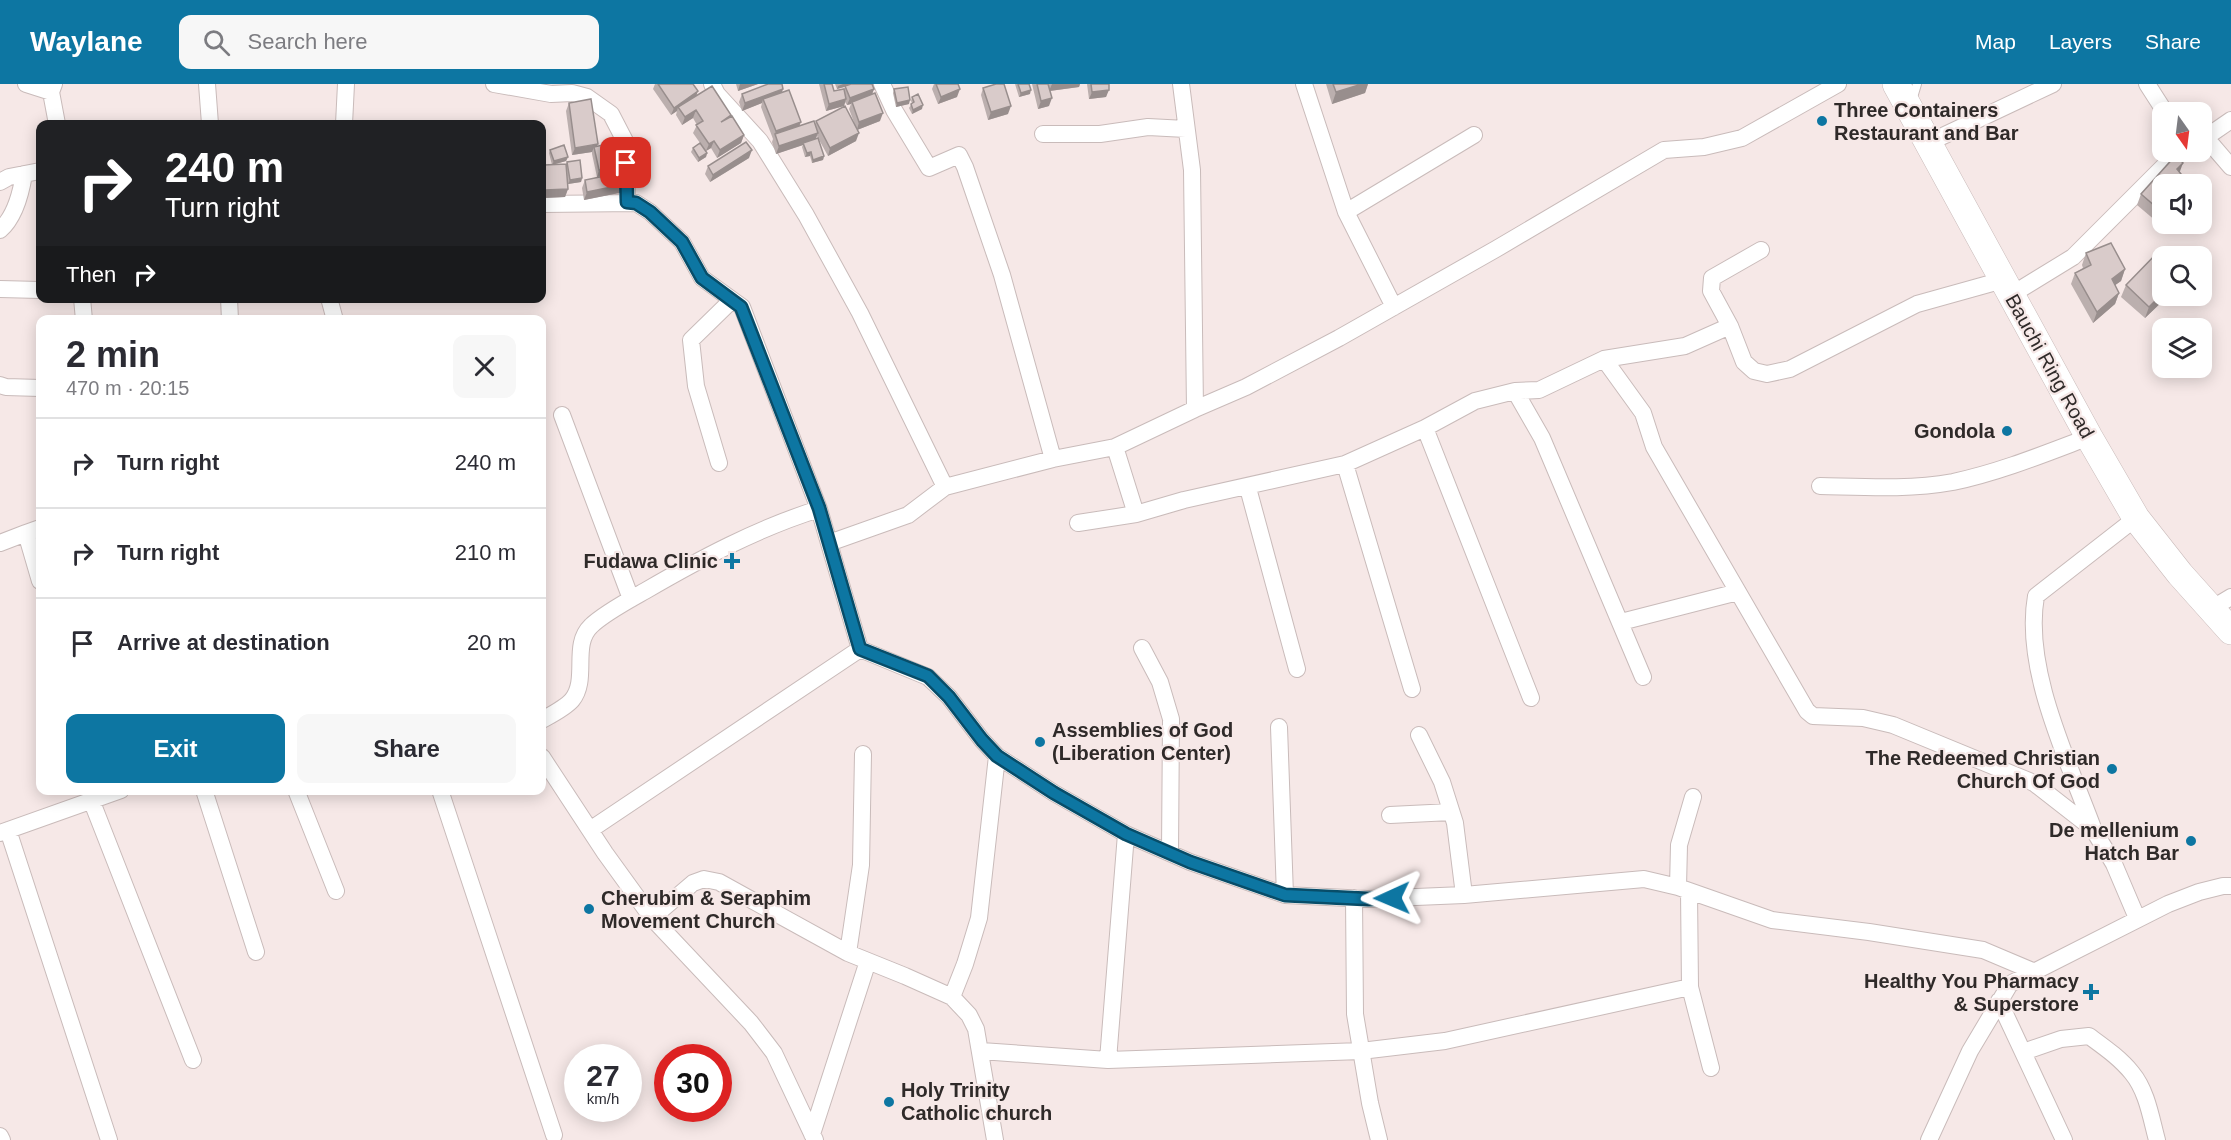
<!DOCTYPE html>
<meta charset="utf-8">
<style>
:root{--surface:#fff;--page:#f7f7f7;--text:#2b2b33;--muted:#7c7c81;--line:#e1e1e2;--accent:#0d76a2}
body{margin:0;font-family:Helvetica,sans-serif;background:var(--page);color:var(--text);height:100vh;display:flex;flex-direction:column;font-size:22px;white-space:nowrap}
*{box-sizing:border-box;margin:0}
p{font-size:20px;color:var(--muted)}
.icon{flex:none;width:33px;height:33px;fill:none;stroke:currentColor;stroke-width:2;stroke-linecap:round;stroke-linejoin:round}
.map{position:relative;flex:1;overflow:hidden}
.drawer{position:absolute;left:36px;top:231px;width:510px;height:480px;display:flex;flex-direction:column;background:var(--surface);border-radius:12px;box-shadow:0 3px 15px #0003}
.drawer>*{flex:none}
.top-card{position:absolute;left:36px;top:36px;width:510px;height:183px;border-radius:12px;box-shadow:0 3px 15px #0003;background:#202124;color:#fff;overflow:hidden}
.needle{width:39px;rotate:166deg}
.tools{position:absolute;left:2152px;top:18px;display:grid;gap:12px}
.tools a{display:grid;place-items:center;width:60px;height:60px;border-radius:12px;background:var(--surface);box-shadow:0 3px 15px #0003;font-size:30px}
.speed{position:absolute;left:564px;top:960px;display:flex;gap:12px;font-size:30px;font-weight:700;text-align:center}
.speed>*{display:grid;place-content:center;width:78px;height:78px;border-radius:50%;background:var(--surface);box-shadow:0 3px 15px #0003;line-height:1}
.speed small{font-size:15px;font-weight:400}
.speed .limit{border:9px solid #d22;background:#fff;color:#111}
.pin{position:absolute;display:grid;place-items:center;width:51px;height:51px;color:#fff;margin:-26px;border-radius:12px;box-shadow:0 3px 9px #0006}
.me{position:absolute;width:66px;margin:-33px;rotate:269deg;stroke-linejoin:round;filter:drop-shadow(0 0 4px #0008)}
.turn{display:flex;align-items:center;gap:21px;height:126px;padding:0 30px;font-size:27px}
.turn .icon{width:78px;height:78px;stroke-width:2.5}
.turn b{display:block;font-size:42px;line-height:51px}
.then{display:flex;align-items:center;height:57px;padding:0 30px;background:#0003;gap:12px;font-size:22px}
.round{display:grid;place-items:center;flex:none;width:63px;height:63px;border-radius:12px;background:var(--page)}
.summary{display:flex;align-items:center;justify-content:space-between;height:102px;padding:0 30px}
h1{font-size:36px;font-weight:600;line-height:45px}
.button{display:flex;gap:12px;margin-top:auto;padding:12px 30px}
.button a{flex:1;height:69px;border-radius:12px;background:var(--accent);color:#fff;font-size:24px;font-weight:600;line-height:69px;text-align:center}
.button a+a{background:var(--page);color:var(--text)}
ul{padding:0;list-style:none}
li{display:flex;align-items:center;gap:18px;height:90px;padding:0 30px;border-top:2px solid var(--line)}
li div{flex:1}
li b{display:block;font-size:22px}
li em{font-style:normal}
header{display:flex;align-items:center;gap:36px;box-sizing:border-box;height:84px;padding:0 30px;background:var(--accent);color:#fff}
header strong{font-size:28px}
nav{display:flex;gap:33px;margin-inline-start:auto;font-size:21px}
.search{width:420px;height:54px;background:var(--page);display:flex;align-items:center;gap:15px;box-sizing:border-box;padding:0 21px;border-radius:12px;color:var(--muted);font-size:22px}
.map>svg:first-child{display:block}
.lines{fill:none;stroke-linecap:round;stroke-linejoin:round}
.service-casing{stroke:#c9bbba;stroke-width:10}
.minor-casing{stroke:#c9bbba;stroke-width:18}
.primary-casing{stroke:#c9bbba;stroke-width:28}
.service{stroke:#fff;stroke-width:8}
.minor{stroke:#fff;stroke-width:16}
.primary{stroke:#fff;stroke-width:27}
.wall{fill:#bbafae}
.shaded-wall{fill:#988e8d}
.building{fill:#d9cbca;stroke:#988e8d;stroke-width:1.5}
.route-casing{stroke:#084d69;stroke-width:15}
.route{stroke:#0d76a2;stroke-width:10}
.poi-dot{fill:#0d76a2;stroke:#f6e8e7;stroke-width:2}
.labels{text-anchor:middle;stroke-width:4.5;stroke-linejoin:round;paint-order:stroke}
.poi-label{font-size:20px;font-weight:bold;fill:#2f2a29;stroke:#f6e8e7;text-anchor:end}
.street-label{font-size:20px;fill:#2f2a29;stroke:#f6e8e7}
</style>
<header>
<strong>Waylane</strong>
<div class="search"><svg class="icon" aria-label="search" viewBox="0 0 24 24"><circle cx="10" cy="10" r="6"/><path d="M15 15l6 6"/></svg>Search here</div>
<nav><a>Map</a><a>Layers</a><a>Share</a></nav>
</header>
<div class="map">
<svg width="2231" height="1056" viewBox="0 0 2231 1056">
<rect width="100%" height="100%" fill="#f6e8e7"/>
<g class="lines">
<g class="service-casing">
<path id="service" d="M1910,13l4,-3 3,-10"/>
</g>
<g class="minor-casing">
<path id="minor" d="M26,0l25,8
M54,0l-3,8 6,32
M207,0l3,40
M494,0l57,10 21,-1 15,4 24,17 15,29 1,59
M712,0l5,10 43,47 46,74 54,98 85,174
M882,0l12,26 35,58 30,-13 6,12 37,108 51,184
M1181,0l11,86 3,239
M1304,0l42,128 48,95
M2147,0l18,28
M344,40l2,-40
M1043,50h57l48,-7 38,2
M2206,54l25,29
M2202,56l29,-20
M1928,59l125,-59
M0,98l9,-5 31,-6
M542,120l94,-1 14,9 32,30 20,36 40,29 77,202 41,140
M1346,128l128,-77
M0,146c15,-13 21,-37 24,-56
M1761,166l-49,28 -1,13 19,35 14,36 10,9 13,3 23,-5 127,-65 86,-24
M0,205l40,1
M2011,211l62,-38 98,-98 11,-7
M82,214l2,22
M229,214l1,22
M329,214l6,22
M1604,275l39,54 11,34 153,264 6,5 50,2 30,7 141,58 59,46 21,35 23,54
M0,301l6,2 34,1
M1515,307l27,47 101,239
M562,331l69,184
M1425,344l106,270
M1115,363l21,67 48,-14 161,-36 80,-36 50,-27 40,-10 24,-1 65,-31 81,-13 45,-20
M719,379l-23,-77 -5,-46 41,-40
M1345,380l67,225
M1820,402c44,1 89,4 133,-4 47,-10 91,-28 136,-45
M1248,404l49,181
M1078,439l58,-9
M40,444l-14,5 14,48
M0,459l26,-10
M829,459l79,-28 37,-28 108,-28 62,-12 80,-38 51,-22 93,-49 157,-89 168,-99 40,-3 38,-9 96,-54
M2211,525l20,-12
M1621,538l117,-30
M1142,564l18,34 11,37 -1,134
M860,565l68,28 21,20 33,43 15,16 57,37 72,41 64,28 95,33 83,4 96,-4 180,-16 34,8 94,33 97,12 114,18 52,22
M542,636c9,-5 23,-12 30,-20 17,-21 -1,-55 19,-74 12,-12 38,-26 54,-35 55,-32 113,-63 174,-82
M1279,643l6,168
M1419,651l23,47 13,41 9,72
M542,673l63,96 47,65 99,105 23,30 41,87
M204,706l52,162
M296,706l40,101
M440,706l114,345
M92,718l101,258
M1390,731l61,-3
M2093,744c-25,-68 -70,-159 -57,-232l100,-78
M8,746l101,310
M590,746l270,-181
M0,749l121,-43
M1678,803l1,-42 14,-48
M1689,807l1,96 21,81
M1354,814l1,116 15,89 9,37
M652,834l41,-35 11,-4 15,3 129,71 57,23 47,21 17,18 7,14 19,111
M848,869l13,-88 2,-111
M952,913l13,-33 14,-46 18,-162
M1999,917l65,139
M981,967l127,9 253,-9 84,-10 245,-54
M2023,968l38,-13 28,-3c15,11 31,22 43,37 15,18 19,45 25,67
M1108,976l18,-226
M812,1050l56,-173
M0,1052l2,4
M1929,1056l41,-89 40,-67 158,-80 31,-12 24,-6h8"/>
</g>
<g class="primary-casing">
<path id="primary" d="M1896,0l193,353 47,81 44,56 51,57"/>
</g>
<use href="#service" class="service"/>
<use href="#minor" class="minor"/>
<use href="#primary" class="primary"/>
</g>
<path class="wall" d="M655,0h38l4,11 34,20v2l13,18 -3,8 -24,15 -6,-10 -5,3 1,2 -1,4 -8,5 -7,-10 2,-4 7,-5 -7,-10 4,-8 -4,-7 -11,7 -6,-10 1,-4 -6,4 -18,-26z
M736,0h22l-20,7z
M819,0h13l2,7 10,-1 1,-3 -8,2 -2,-5h37l2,5 -2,5 8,27 -23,9 -1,11 -28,15 -11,-20 -1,2 8,18 -1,4 -11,3 -2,-7 -5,1 -3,-10 1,-2 -27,9 -4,-12 1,-3 -12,-32 1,-4 -20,8 -3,-9 3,-8 40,-2 18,34 15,-2 1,-3 39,4 -6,-16 2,-5 -4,1 -2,-3 -1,4 -18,5z
M934,0h24l-1,13 -19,7 -6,-15z
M1015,0h14l1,10 -11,3z
M1032,0h48l-1,3 -29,4 -1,15 -11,3z
M1087,0h22l-3,13 -17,2z
M1326,0h42l-3,9 -33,11z
M983,4l25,26 -20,6 -7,-25z
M894,5l15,15 -13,3 -3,-14z
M912,13l10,12 -10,5 -3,-6 3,-5 -1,-2z
M569,19l28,43 22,27 -22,4 -5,-23v-2l-20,3 -6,-44z
M550,66l18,7 -2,4 -11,3h11l1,-2 15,16 -1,4 -13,2 -1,-9 1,14 -3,8 -22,1 -1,-25 2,-8h8l-3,-12z
M749,74l-39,24 -5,-8 3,-8z
M585,96l41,4 -2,8 -40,8 -2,-12z
M2163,100v40h3l-3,3 -26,-22 4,-11z
M2086,169l39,16 -4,12 -6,4 4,8 -4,11 -22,19 -22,-39 4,-11 8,-5 -1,-3z
M2126,201l37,11h5l-23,22 -24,-21z"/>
<path class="shaded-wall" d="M740,0h18l-20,7z
M843,0h11l-17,5 1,-3z
M1052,0h28l-1,3 -30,4z
M1362,0h6l-3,9 -33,11 4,-12z
M783,5l-2,7 -18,3 -1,4 -20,8 3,-8z
M874,5l-3,8 -19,5 -1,2 -4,1 3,-7z
M960,5l-3,8 -19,7 3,-7z
M1031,6l-1,4 -11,3 2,-4z
M1109,6l-3,7 -17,2 3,-7z
M698,7l-3,8 -17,8 -1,4 -6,4 3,-7z
M1052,14l-3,8 -11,3 3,-8z
M846,15l-2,7 -18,5 3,-7z
M910,16l-1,4 -13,3 1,-4z
M923,21l-1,4 -10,5 1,-4z
M1011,22l-3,8 -20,6 3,-8z
M696,26l-3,8 -11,7 3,-8z
M883,29l-3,8 -23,9 2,-8z
M801,38l-3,7 -23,5 -2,5 3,-8z
M818,49l-3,7 -12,3v2l-27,9 3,-8z
M859,49l-3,8 -28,15 2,-8z
M744,51l-3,8 -24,15 3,-8z
M714,57l-3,7 -5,3 3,-7z
M598,60l-3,7 -1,-4 -2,5 -20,3 3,-7z
M752,66l-3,8 -39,24 3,-7z
M811,68l-1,4 -5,1 2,-4z
M707,69l-1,4 -8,5 1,-4z
M824,72l-1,4 -11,3 1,-3z
M568,73l-2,4 -14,4 2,-4z
M2183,79l-4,11 -2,-5z
M622,81l-3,8 -22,4 2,-7z
M582,94l-1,4 -13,2 2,-4z
M626,100l-2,8 -40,8 3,-8z
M568,105l-3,8 -22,1 2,-8z
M2125,185l-4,12 -14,10 5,-12z
M2119,209l-4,11 -22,19 4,-11z
M2163,209v3h5l-23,22 4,-11z"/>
<path class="building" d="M658,0h35l5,7 -24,17z
M768,0h14l1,5 -38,14 -3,-9z
M824,0h8l2,7 10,-2 2,10 -17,5z
M851,0h21l2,5 -24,9 -5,-12z
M936,0h22l2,5 -19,8z
M996,0h8l7,22 -20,6 -8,-24z
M1018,0h11l2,6 -10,3z
M1037,0h11l4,14 -11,3z
M1091,0h18v6l-17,2z
M1333,0h29l-26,8z
M712,2l19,29 -10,7 11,-6 12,19 -24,15 -6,-9 -5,3 -13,-19 7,-4 -7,-11 -11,7 -7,-10z
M908,3l2,13 -13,3 -3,-14z
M789,6l12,32 -25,9 -13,-32z
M875,9l8,20 -24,9 -7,-20z
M918,10l5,11 -10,5 -2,-6 3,-2 -2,-5z
M591,15l7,45 -23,4 -6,-45z
M845,22l14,27 -29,15 -14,-27z
M814,37l4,12 -39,13 -4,-12z
M818,54l6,18 -11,4 -2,-8 -4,1 -4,-10z
M616,58l6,23 -23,5 -5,-23z
M746,58l6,8 -39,25 -5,-9z
M700,59l7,10 -8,5 -6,-10z
M564,61l4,12 -14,4 -4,-11z
M2176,71l7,8 -6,6 12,15h-26v29l-22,-19z
M580,76l2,18 -12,2 -3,-18z
M566,80l2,25 -23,1 -1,-25z
M624,88l2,12 -39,8 -2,-12z
M2111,159l14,26 -13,10 7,14 -22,19 -22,-39 16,-8 -5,-12z
M2159,167l4,5v37l-14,14 -23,-22z"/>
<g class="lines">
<g class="route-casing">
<path id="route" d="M626,79l1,39 9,1 14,9 32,30 20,36 39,29 78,201 41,141 68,27 21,21 33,43 15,16 57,37 72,41 64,28 95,33 83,4 24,-1"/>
</g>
<use href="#route" class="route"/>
</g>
<g class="poi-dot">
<circle cx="1822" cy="37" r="6"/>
<circle cx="2007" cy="347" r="6"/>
<path d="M729 468h6v6h6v6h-6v6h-6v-6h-6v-6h6z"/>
<circle cx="1040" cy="658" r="6"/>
<circle cx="2112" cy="685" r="6"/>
<circle cx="2191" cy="757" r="6"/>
<circle cx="589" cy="825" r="6"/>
<path d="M2088 899h6v6h6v6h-6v6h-6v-6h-6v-6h6z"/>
<circle cx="889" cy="1018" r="6"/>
</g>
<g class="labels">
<g class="poi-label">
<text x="1834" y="33" text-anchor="start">Three Containers<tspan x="1834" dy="23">Restaurant and Bar</tspan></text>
<text x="1995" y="354">Gondola</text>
<text x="718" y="484">Fudawa Clinic</text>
<text x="1052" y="653" text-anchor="start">Assemblies of God<tspan x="1052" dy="23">(Liberation Center)</tspan></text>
<text x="2100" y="681">The Redeemed Christian<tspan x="2100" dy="23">Church Of God</tspan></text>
<text x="2179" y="753">De mellenium<tspan x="2179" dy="23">Hatch Bar</tspan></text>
<text x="601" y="821" text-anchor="start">Cherubim &amp; Seraphim<tspan x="601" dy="23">Movement Church</tspan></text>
<text x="2079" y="904">Healthy You Pharmacy<tspan x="2079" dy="23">&amp; Superstore</tspan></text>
<text x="901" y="1013" text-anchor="start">Holy Trinity<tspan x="901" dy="23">Catholic church</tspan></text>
</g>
<g class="street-label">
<text transform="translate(2050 282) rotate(61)" y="7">Bauchi Ring Road</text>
</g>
</g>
</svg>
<div class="tools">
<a><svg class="needle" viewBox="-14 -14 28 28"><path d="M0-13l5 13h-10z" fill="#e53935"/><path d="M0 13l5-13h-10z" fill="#7c7c81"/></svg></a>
<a><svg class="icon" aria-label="sound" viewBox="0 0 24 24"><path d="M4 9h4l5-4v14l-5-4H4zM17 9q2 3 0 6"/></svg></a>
<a><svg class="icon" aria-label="search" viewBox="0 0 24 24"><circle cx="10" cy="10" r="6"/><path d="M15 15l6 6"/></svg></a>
<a><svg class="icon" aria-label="layers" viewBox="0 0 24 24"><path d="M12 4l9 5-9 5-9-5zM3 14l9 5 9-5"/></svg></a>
</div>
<div class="speed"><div>27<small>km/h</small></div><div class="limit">30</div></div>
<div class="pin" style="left:626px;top:79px;background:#d93025"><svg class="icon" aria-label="arrive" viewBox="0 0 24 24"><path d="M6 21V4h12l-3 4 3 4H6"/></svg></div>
<svg class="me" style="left:1392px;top:814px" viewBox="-20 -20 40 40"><path d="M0-17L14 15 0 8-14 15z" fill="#0d76a2" stroke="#fff" stroke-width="4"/></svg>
<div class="top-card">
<div class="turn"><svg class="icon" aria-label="right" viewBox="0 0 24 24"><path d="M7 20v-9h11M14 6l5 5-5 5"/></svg><div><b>240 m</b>Turn right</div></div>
<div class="then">Then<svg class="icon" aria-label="right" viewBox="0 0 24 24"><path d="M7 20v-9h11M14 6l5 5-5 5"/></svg></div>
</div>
<section class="drawer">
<div class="summary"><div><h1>2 min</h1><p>470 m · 20:15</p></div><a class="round"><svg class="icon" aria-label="close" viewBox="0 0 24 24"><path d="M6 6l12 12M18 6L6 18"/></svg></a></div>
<ul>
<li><svg class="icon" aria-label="right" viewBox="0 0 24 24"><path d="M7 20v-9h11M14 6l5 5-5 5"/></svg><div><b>Turn right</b></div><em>240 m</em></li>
<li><svg class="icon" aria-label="right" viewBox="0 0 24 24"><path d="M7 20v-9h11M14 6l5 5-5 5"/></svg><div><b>Turn right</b></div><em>210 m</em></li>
<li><svg class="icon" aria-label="arrive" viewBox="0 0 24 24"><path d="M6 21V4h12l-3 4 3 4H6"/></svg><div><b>Arrive at destination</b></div><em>20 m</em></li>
</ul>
<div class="button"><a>Exit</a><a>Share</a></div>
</section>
</div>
